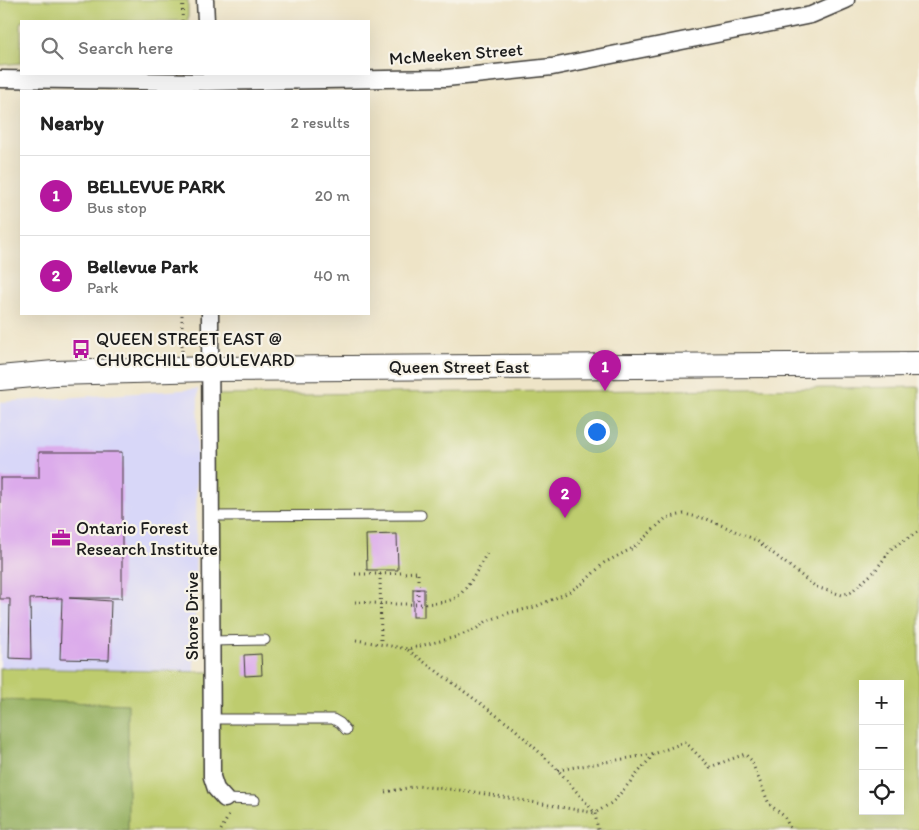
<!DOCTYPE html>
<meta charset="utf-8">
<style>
body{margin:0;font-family:Itim,sans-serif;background:#f6f6f6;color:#222}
.controls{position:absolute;right:15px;bottom:15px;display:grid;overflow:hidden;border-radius:0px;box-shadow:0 5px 20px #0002}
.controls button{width:45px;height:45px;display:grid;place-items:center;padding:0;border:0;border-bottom:1px solid #e0e0e0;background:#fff;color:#222;font:25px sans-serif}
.you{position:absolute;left:596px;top:431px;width:18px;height:18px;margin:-12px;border:4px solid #fff;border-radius:50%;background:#1a73e8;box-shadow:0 0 0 8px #1a73e833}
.badge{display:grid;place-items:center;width:32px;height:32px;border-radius:50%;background:#b5179e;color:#fff;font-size:16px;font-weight:700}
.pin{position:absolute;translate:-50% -41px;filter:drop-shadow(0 1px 2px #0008)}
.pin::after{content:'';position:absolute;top:26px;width:18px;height:15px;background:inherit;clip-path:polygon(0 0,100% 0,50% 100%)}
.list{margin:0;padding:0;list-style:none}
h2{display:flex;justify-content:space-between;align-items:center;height:65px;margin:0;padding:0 20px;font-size:21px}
h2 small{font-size:16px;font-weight:400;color:#767676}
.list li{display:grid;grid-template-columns:32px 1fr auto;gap:15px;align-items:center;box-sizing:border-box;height:80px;padding:0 20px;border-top:1px solid #e0e0e0}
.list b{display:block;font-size:19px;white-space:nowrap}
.list p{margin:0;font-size:16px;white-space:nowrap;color:#767676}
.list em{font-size:16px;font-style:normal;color:#767676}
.icon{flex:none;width:28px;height:28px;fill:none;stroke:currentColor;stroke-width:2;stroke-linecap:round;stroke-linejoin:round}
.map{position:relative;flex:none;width:919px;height:830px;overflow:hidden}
.search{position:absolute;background:#fff;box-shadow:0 5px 20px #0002;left:20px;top:20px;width:350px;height:55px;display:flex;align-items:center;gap:12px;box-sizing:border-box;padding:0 18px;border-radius:0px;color:#767676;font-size:19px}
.panel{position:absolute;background:#fff;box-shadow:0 5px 20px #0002;left:20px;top:90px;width:350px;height:225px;border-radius:0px}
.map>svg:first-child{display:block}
.built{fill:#d8d7f8}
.green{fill:#becc6e;stroke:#6d7445;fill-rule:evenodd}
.forest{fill:#96b061;stroke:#59663e}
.building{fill:#dcabeb}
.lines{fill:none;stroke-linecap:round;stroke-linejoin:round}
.service-casing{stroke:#3c3a36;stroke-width:11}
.minor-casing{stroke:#3c3a36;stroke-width:19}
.secondary-casing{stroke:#3c3a36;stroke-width:26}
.path{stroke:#3c3a36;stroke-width:3;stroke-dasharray:1 4;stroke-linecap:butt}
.service{stroke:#fff;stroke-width:9}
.minor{stroke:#fff;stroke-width:16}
.secondary{stroke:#fff;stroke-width:24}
.labels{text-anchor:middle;stroke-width:4.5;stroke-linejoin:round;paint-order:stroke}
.street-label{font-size:18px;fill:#1c1c1c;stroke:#f7f3e8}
.poi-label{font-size:18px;fill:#1c1c1c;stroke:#f7f3e8;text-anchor:start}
</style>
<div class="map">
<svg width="919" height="830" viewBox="0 0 919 830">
<rect width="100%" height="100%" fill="#f7f3e8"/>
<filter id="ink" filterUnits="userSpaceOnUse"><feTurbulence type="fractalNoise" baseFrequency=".02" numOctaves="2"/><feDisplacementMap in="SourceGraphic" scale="10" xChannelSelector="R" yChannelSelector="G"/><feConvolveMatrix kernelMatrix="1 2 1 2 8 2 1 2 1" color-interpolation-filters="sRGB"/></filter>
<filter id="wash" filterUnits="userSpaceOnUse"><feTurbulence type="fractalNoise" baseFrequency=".0096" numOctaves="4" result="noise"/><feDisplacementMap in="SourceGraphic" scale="20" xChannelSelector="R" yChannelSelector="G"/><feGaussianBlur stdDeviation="1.12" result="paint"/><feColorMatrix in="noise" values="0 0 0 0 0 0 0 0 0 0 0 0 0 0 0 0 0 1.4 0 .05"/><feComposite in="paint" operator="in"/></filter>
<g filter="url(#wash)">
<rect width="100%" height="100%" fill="#eee4c7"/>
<!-- built -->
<path class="built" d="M198,389L194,672L0,668V402Z"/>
<!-- green -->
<g class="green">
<path d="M0,0H188V21H21V63L0,65Z"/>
<path d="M919,387V830H0V668L212,672L211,395ZM863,684H900V811H863Z"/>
</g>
<!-- forest -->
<path class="forest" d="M0,700L128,704V830H0Z"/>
<g id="blocks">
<!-- building -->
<g class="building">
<path d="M39,452H122V598H69L111,601L109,660L60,659L62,598L30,599L31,659L9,658L10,599H0V478H39Z"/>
<path d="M397,534L398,570H367L366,535Z"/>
<rect x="413" y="589" width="11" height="28"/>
<path d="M261,654L262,675L245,676L244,655Z"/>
</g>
</g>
</g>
<g filter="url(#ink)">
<use href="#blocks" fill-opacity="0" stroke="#3c3a36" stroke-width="1"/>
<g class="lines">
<!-- service casing -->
<g class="service-casing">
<g id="service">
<path d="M212,516L421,515"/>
<path d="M212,641L265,640"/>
<path d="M212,719H333L340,723L346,730"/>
<path d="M225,799L255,800"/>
</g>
</g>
<!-- minor casing -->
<g class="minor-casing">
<g id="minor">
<path d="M205,0L206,21"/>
<path d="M0,79L207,82L446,78L552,67L811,15L846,0"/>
<path d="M210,314L212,777L216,789L225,799"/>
</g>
</g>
<!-- secondary casing -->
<g class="secondary-casing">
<path id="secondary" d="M0,378L54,373L211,369L919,364"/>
</g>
<!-- path -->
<g class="path">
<path d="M182,21L183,0"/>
<path d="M182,351V314"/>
<path d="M355,574H380L381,644"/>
<path d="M380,574L418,572V603"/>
<path d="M355,602C376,603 438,608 455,598C468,591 481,563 488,551"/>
<path d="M356,640L408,649L456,637L476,629L487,621L509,613L535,607L567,593L583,583L604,563L633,548L666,518L684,514L707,519L756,540L816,587L842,595L851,592L875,571L892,548L919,531"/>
<path d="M408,650L515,729L558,770L595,813L598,830"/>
<path d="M558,770L653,754"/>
<path d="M385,792L418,786L468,791L595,813L613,802L654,754L685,742L710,767L745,754L751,760L769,804L784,816L791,830"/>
<path d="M221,830L229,815"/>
</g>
<!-- service -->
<use href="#service" class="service"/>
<!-- minor -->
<use href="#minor" class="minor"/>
<!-- secondary -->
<use href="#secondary" class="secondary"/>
</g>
</g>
<!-- icons -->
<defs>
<g id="bus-bare" transform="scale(1.5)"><path d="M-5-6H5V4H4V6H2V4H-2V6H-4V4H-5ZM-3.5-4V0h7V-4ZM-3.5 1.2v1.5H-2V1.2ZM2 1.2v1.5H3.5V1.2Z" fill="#b5179e" stroke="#f7f3e8" stroke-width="2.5" paint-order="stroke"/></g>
<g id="office-bare" transform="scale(1.5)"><path d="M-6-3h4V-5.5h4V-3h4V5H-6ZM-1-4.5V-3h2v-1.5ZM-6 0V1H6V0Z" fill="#b5179e" stroke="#f7f3e8" stroke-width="2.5" paint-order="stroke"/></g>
</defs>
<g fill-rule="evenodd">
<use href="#bus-bare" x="81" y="349"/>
<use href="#office-bare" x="61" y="538"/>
</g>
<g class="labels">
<!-- street labels -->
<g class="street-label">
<text transform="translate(456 54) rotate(-4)" y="6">McMeeken Street</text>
<text x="459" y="373">Queen Street East</text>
<text transform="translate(192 616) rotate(-90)" y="6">Shore Drive</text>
</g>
<!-- poi labels -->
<g class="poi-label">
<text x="96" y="345">QUEEN STREET EAST @<tspan x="96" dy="21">CHURCHILL BOULEVARD</tspan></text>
<text x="76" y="534">Ontario Forest<tspan x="76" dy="21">Research Institute</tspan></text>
</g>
</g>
</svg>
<div class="controls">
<button>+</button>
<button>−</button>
<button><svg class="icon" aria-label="locate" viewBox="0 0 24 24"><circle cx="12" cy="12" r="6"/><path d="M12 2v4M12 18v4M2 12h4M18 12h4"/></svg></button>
</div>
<div class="you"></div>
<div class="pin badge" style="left:605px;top:391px">1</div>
<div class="pin badge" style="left:565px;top:518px">2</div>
<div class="search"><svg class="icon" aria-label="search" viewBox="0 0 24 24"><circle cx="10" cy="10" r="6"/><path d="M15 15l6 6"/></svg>Search here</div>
<section class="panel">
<h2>Nearby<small>2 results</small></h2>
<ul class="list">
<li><span class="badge">1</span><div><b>BELLEVUE PARK</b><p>Bus stop</p></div><em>20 m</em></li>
<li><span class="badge">2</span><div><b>Bellevue Park</b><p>Park</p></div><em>40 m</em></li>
</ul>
</section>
</div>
